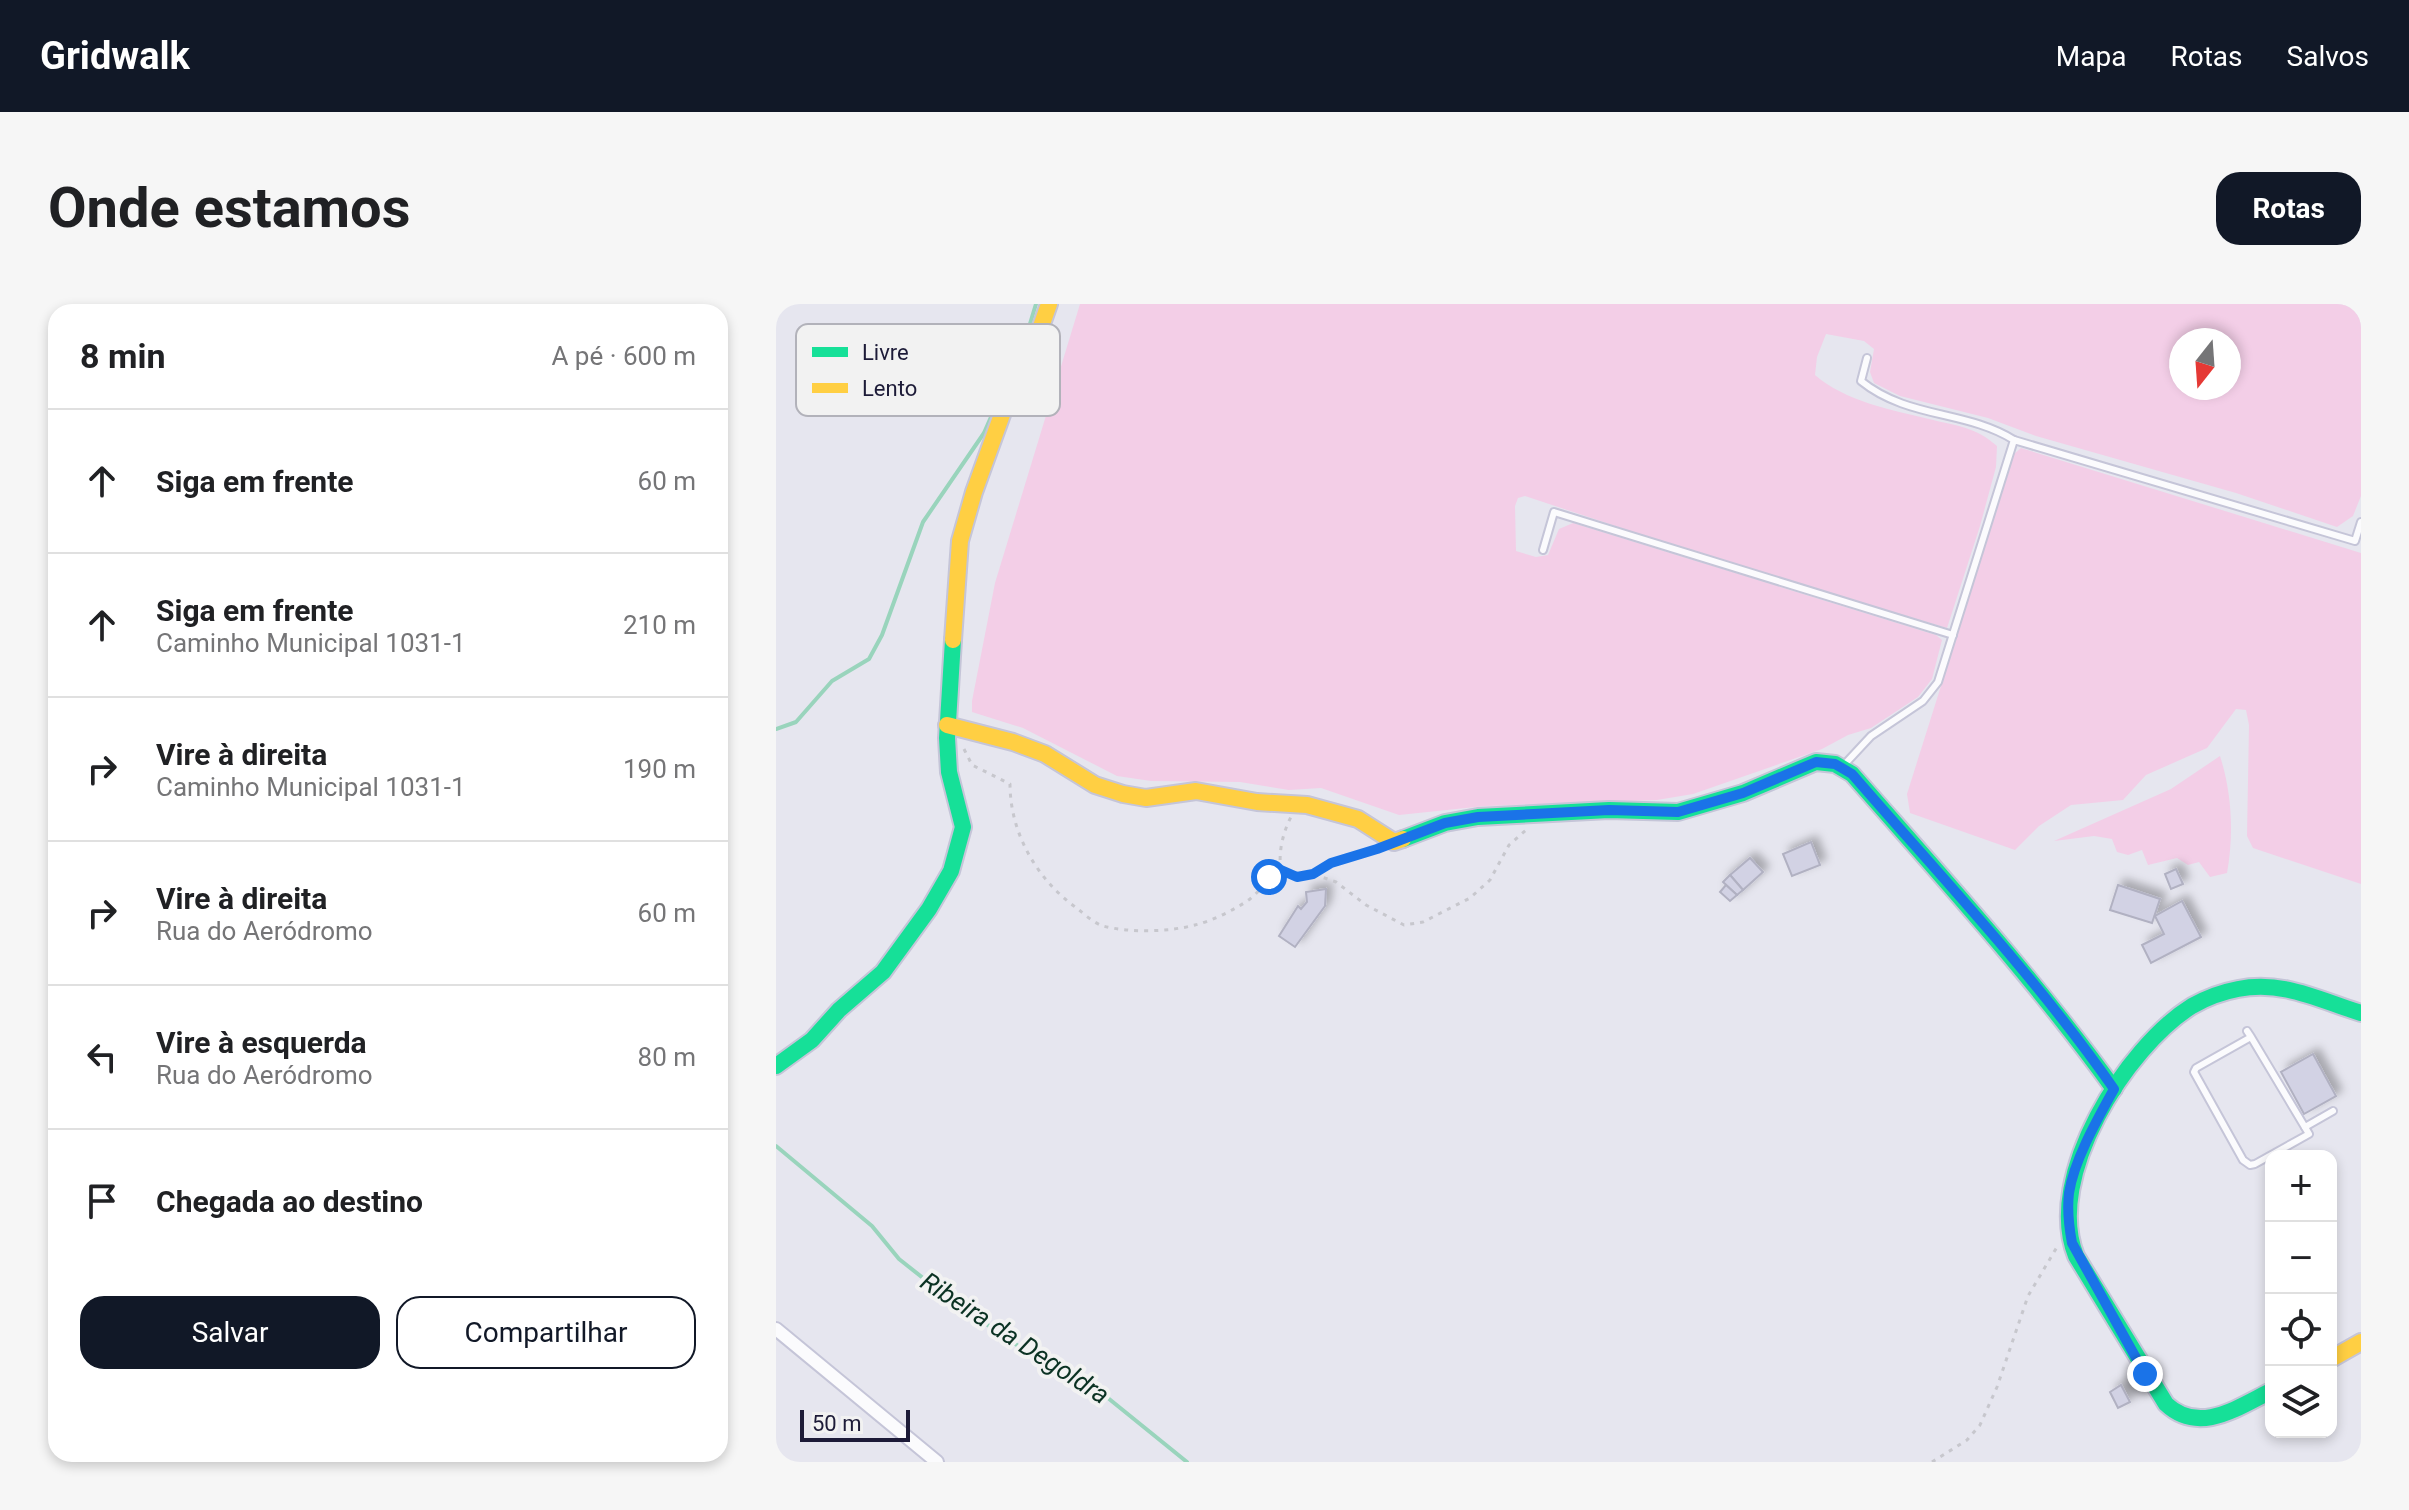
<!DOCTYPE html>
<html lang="pt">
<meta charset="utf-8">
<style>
body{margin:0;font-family:Roboto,sans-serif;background:#f6f6f6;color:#202124}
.controls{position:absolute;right:24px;bottom:24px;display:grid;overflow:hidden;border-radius:16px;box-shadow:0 4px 12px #0003}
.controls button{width:72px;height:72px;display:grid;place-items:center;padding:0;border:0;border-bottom:2px solid #e0e0e0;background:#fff;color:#202124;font:40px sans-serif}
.compass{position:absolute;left:1393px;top:24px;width:72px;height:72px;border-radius:50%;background:#fff;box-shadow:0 4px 12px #0003;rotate:197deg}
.scale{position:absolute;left:24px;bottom:20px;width:110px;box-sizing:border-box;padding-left:8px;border:4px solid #1d1b38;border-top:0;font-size:22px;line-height:28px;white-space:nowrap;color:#1d1b38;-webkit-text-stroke:6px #f2f2f2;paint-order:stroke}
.stop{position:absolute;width:24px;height:24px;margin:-18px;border:6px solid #1a73e8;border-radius:50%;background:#fff}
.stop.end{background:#1a73e8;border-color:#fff;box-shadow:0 2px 8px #0008}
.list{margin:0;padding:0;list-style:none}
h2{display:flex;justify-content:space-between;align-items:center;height:104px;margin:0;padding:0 32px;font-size:34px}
h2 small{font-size:26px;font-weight:400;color:#757577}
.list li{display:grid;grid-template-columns:52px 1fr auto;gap:24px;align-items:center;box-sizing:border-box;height:144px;padding:0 32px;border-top:2px solid #e0e0e0}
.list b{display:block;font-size:30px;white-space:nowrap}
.list p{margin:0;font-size:26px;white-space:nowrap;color:#757577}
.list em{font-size:26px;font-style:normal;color:#757577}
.actions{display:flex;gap:16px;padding:24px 32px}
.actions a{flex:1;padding:18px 0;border:2px solid #111827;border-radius:24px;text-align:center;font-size:28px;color:#111827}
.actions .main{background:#111827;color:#fff}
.icon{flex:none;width:44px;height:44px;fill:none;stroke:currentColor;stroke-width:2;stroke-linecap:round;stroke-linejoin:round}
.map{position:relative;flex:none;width:1585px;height:1158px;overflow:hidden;border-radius:24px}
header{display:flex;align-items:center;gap:48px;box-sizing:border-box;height:112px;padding:0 40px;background:#111827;color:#fff}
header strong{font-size:38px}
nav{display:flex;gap:44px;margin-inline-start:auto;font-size:28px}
.intro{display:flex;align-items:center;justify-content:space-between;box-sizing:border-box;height:192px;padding:0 48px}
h1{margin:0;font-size:56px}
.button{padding:20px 36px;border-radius:24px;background:#111827;color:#fff;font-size:28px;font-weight:700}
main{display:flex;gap:48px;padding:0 48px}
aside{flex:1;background:#fff;border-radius:24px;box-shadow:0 4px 12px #0003}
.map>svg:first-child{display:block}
.green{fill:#f3cee7;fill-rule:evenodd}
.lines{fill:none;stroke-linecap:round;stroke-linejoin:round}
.stream{stroke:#99d4bc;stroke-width:4}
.building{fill:#d2d2e4;stroke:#b1b1c2;stroke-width:2;filter:url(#shadow)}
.lane-casing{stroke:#c5c5d8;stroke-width:10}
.street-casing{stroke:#c5c5d8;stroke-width:16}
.fast-casing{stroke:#c5c5d8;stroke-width:20}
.slow-casing{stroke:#c5c5d8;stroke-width:20}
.path{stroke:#c7c7cd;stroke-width:3;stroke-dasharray:4 6;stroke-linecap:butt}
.lane{stroke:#fbfbfd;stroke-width:6}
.street{stroke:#fbfbfd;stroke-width:12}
.fast{stroke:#16e098;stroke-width:16}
.slow{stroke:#ffcf43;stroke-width:16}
.route{stroke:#1a73e8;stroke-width:10}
.labels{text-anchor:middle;stroke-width:8;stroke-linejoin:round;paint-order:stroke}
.water-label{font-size:26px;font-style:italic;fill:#0b3223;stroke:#f2f2f2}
.key{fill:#f2f2f2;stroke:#b2b2ba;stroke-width:2}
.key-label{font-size:22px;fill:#1d1b38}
</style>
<header>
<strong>Gridwalk</strong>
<nav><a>Mapa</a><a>Rotas</a><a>Salvos</a></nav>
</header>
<div class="intro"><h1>Onde estamos</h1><a class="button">Rotas</a></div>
<main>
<aside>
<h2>8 min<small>A pé · 600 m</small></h2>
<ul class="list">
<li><svg class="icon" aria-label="ahead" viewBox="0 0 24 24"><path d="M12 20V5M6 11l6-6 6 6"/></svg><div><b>Siga em frente</b></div><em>60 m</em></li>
<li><svg class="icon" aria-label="ahead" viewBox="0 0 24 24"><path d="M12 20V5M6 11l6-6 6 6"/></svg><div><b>Siga em frente</b><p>Caminho Municipal 1031-1</p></div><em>210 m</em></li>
<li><svg class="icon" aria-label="right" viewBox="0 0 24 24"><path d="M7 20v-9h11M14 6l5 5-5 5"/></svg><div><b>Vire à direita</b><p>Caminho Municipal 1031-1</p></div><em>190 m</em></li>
<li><svg class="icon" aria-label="right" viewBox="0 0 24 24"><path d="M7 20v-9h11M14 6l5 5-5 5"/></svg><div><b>Vire à direita</b><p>Rua do Aeródromo</p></div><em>60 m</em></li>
<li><svg class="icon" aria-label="left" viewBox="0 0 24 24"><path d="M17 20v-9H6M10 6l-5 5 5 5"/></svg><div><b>Vire à esquerda</b><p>Rua do Aeródromo</p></div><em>80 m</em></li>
<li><svg class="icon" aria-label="arrive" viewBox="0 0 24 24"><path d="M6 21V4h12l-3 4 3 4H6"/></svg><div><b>Chegada ao destino</b></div></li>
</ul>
<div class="actions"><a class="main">Salvar</a><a>Compartilhar</a></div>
</aside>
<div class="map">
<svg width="1585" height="1158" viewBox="0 0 1585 1158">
<defs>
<filter id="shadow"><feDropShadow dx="6" dy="-6" stdDeviation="4" flood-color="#0004"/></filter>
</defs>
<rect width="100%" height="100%" fill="#e6e6ef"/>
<!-- green -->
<g class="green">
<path d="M304,0H1585V192L1577,212L1561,223L1460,189L1260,132L1212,114L1124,92L1098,79L1094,68L1098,45L1088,37L1050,30L1041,53L1039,71C1069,97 1115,106 1153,115C1181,122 1200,123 1221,142L1220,163L1204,222L1171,324L942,256L749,192L742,194L739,202L740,247L760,253L772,251L783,225L797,219L1160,331L1166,336L1156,375L1142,393L1095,424L1072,431L1046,445L917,490L881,496L709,502L623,511L545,484L513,486L464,478L375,477L341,472L247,424L196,408V397L219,279ZM1405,36H1453V84H1405Z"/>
<path d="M1245,144L1585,249V580L1477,544L1471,532L1473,421L1470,406L1460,405L1431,444L1370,471L1347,496L1295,501L1263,522L1239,546L1134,509L1131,490L1238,150Z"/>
<path d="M1444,452C1456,489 1458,531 1451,569L1434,573L1423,558L1412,561L1401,554L1372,561L1366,546L1352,551L1341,548L1336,535L1318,532L1278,537L1395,485Z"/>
</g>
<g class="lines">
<!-- stream -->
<g class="stream">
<path d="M0,425L20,418L56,377L93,355L106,331L147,218L208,129L250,33L260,0"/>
<path d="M0,842L96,922L123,955L171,993L254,1050L327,1090L411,1158"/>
</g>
</g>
<!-- building -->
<g class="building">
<path d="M1035,538L1044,561L1016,572L1007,550Z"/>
<path d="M974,554L987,568L967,586L954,571Z"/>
<path d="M1400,565L1407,580L1395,585L1389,570Z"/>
<path d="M954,571L967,586L961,591L947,578Z"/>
<path d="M950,581L961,591L954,597L944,588Z"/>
<path d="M1342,581L1384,595L1376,619L1334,606Z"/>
<path d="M550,585L549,602L519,643L503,632L522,602L525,605L531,598L530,588Z"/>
<path d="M1406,597L1425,633L1375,659L1366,641L1388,630L1379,612Z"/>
<path d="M1537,750L1560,792L1528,810L1505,768Z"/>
<path d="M1345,1081L1354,1098L1342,1104L1334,1088Z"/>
</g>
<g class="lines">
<!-- lane casing -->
<g class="lane-casing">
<g id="lane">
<path d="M1091,54L1085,77C1132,115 1190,106 1238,136"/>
<path d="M767,246L778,208L1177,331"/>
<path d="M1068,461L1095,432L1147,397L1162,378L1238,136L1579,237L1585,218"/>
<path d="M1471,727L1475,733L1533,830L1479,860L1474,861L1467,856L1418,768L1420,764L1475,733"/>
<path d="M1529,823L1557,807"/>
</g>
</g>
<!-- street casing -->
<g class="street-casing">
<path id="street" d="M0,1025L161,1158"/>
</g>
<!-- fast casing -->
<g class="fast-casing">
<g id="fast">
<path d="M627,535L669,519L702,513L833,506L902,508L967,489L1040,458L1059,460L1076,470C1166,573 1258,674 1338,785"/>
<path d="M0,762L36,736L63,706L107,668L153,605L175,567L187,523L173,468L171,434L177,336"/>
<path d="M1495,1087C1461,1104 1423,1131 1390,1100L1300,952C1268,873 1350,743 1416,702C1430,694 1446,688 1462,685C1507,676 1543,696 1585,709"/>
</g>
</g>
<!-- slow casing -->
<g class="slow-casing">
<g id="slow">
<path d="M177,336L184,237L198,188L228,105L255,51L273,0"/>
<path d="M171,421L237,438L269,450L319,481L347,490L370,494L420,487L481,498L531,501L582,515L618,538L627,535"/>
<path d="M1555,1055L1585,1038"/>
</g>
</g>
<!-- path -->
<g class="path">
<path d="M188,445L196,461L234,480C234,530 262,577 302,605C309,611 318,619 327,622C354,629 392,628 419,621C436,617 460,605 474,595C486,585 492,574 505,566L521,573L537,570L560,578L590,601L628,621L647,618L694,594L714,576L733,541L750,526"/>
<path d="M505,566C502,549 507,528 515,513"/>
<path d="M537,570L555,559L600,545"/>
<path d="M1156,1158L1191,1136L1204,1121L1221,1083L1252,992L1281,943"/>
</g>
<!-- lane -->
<use href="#lane" class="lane"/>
<!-- street -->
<use href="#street" class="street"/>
<!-- fast -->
<use href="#fast" class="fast"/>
<!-- slow -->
<use href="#slow" class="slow"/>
</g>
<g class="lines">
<!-- route -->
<path class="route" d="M493,573L505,566L521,573L537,570L555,559L601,545L669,519L702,513L833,506L902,508L967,489L1040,458L1059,460L1076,470C1166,574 1260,673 1338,785C1322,814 1298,856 1293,889C1291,906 1293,923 1296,939L1369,1070"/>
</g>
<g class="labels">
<!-- water labels -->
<g class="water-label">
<text transform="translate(239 1034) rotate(33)" y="9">Ribeira da Degoldra</text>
</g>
</g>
<!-- legend -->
<rect x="20" y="20" width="264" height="92" rx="12" class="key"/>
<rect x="36" y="43" width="36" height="10" fill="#16e098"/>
<rect x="36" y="79" width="36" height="10" fill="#ffcf43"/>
<g class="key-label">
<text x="86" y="56">Livre</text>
<text x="86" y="92">Lento</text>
</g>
</svg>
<div class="controls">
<button>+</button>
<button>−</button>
<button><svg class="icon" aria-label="locate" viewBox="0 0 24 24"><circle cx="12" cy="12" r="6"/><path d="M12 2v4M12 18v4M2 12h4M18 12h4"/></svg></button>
<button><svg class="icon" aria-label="layers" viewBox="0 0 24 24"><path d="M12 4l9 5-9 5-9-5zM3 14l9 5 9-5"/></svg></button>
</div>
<svg class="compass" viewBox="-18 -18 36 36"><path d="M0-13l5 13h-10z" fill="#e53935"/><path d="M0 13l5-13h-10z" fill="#757577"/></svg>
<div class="scale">50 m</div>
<div class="stop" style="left:493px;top:573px"></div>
<div class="stop end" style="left:1369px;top:1070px"></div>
</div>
</main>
